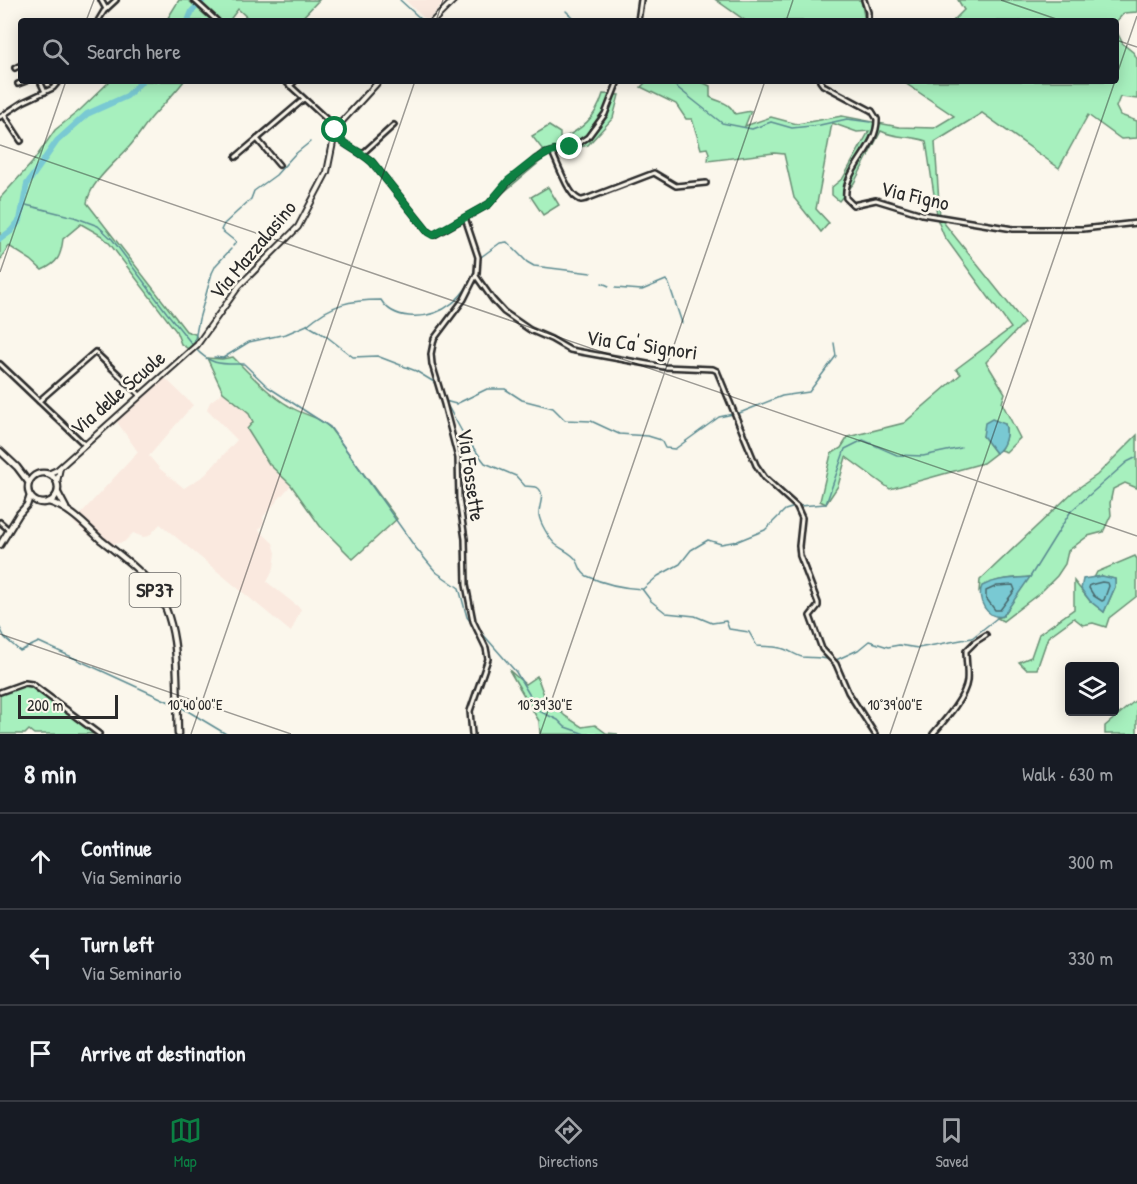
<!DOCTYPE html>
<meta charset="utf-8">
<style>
body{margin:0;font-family:"Patrick Hand",sans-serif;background:#20242c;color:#f1f3f6}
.controls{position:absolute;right:18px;bottom:18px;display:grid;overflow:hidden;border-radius:6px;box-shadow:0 3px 15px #0003}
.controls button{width:54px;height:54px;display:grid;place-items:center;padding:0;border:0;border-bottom:2px solid #363941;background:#171b24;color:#f1f3f6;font:30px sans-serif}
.scale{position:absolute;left:18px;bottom:15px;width:100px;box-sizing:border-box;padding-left:6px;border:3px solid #2b2b2b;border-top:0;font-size:16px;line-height:21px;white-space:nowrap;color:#2b2b2b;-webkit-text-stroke:4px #fbf7ec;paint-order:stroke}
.stop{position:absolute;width:18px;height:18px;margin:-14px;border:4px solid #0b8043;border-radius:50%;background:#fff}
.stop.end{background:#0b8043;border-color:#fff;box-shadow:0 2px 6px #0008}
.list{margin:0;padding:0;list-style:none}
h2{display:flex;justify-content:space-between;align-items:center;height:78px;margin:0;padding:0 24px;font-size:26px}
h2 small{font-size:20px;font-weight:400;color:#9ea1a6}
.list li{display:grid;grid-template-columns:39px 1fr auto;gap:18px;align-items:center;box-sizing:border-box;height:96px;padding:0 24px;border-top:2px solid #363941}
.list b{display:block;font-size:22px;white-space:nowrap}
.list p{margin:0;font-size:20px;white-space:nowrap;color:#9ea1a6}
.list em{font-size:20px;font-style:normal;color:#9ea1a6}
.icon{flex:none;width:33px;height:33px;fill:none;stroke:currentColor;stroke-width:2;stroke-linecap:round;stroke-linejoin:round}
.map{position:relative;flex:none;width:1137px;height:734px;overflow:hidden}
.search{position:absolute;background:#171b24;box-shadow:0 3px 15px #0003;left:18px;right:18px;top:18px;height:66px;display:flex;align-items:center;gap:15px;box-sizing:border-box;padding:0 21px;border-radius:6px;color:#9ea1a6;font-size:22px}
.sheet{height:366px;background:#171b24}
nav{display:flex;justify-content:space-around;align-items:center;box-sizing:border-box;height:84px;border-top:2px solid #363941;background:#171b24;font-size:16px;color:#9ea1a6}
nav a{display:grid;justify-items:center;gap:3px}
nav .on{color:#0b8043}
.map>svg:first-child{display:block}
.built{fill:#fae9df}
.green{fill:#a7f0be;stroke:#698e74;stroke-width:1.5}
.water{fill:#79c9d3;stroke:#5a8a90;stroke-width:1.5}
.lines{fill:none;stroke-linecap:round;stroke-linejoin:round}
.shore{stroke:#4a6a6e;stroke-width:1.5}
.stream{stroke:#5a8a90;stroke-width:1.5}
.river{stroke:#79c9d3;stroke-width:6}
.street-casing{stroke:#2b2b2b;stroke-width:8}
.secondary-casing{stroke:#2b2b2b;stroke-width:8}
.primary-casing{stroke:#2b2b2b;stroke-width:9}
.street{stroke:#fbf7ec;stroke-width:3}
.secondary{stroke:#fbf7ec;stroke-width:4}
.primary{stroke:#fbf7ec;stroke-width:4.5}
.route{stroke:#0b8043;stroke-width:8}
.ticks{fill:none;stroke:#2b2b2b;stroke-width:1.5;stroke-opacity:0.45}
.labels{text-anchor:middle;stroke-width:5;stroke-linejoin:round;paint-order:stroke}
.shield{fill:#fbf7ec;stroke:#696865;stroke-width:1.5}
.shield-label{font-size:20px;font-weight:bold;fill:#2b2b2b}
.street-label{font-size:21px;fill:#2b2b2b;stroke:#fbf7ec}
.ticks-label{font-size:15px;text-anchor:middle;fill:#2b2b2b;stroke:#fbf7ec;stroke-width:5;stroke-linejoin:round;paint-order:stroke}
</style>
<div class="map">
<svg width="1137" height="734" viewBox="0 0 1137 734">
<rect width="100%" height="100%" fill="#fbf7ec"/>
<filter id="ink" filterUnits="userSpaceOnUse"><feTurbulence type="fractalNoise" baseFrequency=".0167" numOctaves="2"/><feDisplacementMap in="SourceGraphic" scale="12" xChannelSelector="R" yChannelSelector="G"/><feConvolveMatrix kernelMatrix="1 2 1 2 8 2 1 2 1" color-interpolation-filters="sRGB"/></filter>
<g filter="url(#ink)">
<!-- built -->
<g class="built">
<path d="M405,0H447L427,21Z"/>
<path d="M163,376L193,405L149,456L160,469L184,488L205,475L237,440L207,409L210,402L223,392L248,412L253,422L247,429L260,453L269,464L291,485L263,517L264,522L259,530L273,543L276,553L274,568L267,582L301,609L291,632L160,524L149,536L143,537L133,533L124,542L102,546L73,522L138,452L115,419Z"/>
</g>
<!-- green -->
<g class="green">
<path d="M179,0H188L212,21H166Z"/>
<path d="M196,0H319L299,21H251L238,9L229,21H219Z"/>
<path d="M716,0H861L865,21H746Z"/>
<path d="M958,0H1137V12L1124,13L1116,22L953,21L964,10Z"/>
<path d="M1116,30L1123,44L1134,53L1137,59V99L1120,97L1116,107L1120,115L1137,121V138L1121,139L1088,115L1059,168L982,113L935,142L940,218L1024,323L986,362L1005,393L1002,403L1020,438L1006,452L1000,450C1005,442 1008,433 1005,424L983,436L996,453L983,463L890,489L846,457L838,486L826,504L820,501L831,454L841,448L848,437L904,423L961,374L956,369L1011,328L944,236L938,221L926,141C911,135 896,139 881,131L854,183L839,201L832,195V187L843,178L869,131L857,132L832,123L816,209L829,223L821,232L794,198L784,154L774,153L708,161L709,153L707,148L701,149L692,119H686L676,104L641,87L647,81C665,81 694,76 710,86V97C720,103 729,101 735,114L751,111L745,126L771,117L797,124L842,116L899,127L934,128L954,116L902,81H1116Z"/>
<path d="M110,81H184C174,94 163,105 152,117C144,126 138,137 129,147C116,162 90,182 87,203L186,331L195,334L198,340L190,350L181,344L176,331L110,244L102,236L81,224L63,239C61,256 58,263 42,270L31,260L9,246L0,261V198L32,163L55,130L80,110Z"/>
<path d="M603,94L619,95L613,118L588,145L548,155L491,203L534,156L543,150L532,136L549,126L560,133V140C582,129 596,118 603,94Z"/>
<path d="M548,187L559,205L543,215L531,197Z"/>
<path d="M233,357C250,374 268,394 289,406C304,416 317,415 330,428L397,519L353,559L320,526L291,485L269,464L247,429L253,422L248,412L223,392L207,358L222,359Z"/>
<path d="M1137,435V488L1125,483L1113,489L1110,503L1111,515L1103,532L1088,536L1068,551L1065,564L1057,576L1041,592L1003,621L997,618L1003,616L1029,577C1010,579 994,577 979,591L980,580L1074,491L1097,475Z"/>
<path d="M1135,556L1137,559V596L1109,618L1106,627L1093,623L1083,625L1074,618L1048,637L1037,669H1026L1019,662L1031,657L1039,634L1074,609V581L1090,601L1104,612L1115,587V579L1102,576L1094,578L1097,572Z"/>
<path d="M509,670L525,684L537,676L544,695L565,716L582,727L595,725L606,733L618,734H540L539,721Z"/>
<path d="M25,684L36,686L97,734H34L29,730L25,734H0V690Z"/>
<path d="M1137,699V734H1105V726Z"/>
</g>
<!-- water -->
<g class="water">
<path d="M992,419L1005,424C1008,434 1005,447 996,453L983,436L985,423Z"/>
<path d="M1102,576L1115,579V587L1104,612L1090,601L1081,589L1083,579Z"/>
<path d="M1030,577L1003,616C987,620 976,599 982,586C997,578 1013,579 1030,577Z"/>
</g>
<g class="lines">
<!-- shore -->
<g class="shore">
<path d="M1102,582L1108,583L1109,586L1104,600L1102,601L1094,596L1089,588L1090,585Z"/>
<path d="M1013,585L1015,590L1000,610H995L986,598V591L997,586Z"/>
</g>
<!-- stream -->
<g class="stream">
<path d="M400,0L423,21"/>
<path d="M566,11L576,21"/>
<path d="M669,81L722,123L752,129L771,122L792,128L820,125L847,119L870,122"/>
<path d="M22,204L74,217L98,226L112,239L167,313L192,344"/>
<path d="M233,246L236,242L221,230L224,224L251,199L254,191L276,175L294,155L310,142"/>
<path d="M481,257L500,243L507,242L527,262L534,266L591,273"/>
<path d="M602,283L609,286"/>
<path d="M615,288L642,290L666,280L669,284L682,323"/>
<path d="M307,325C332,304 349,300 381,300C387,310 398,315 409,316C442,319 469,296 476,264"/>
<path d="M195,348C211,366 222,364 244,364L268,387L330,427L415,547L436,572L459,588L467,617L473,625"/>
<path d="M214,357L223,358L249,342L286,334L307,325L326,336L353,357L377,356L416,371L434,382L439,393"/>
<path d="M157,377L194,344L199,319L212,273L216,265L231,249"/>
<path d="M445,401L465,437L485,463L516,476L525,486C529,487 536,486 538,488C546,494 538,507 539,515C540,523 549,538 555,544C562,550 573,553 577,561C581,568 580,572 587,576C604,584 624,588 642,589L651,601L666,613L695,616L712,623L726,621L729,629L749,632L757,646C765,647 772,646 780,648C788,649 794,655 802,657C811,658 822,657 830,660"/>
<path d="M445,401L456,404L487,389H505L522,400L553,408L565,420L591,421L619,434L648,436L661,440L665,448L675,449L719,417L733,414"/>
<path d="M737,414L782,396L809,392L836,356L834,343"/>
<path d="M799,506L826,504L845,449L863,440L897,455L923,456L961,448"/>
<path d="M1030,577L1071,511L1127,462L1137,457"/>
<path d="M643,589L658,576L680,564L691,550L708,540L721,544L738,541L765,530L785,510L795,507"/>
<path d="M0,628L5,638L20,651L39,642L176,705"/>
<path d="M481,632L516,672L539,711L558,720L565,727L585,734"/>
<path d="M836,660L858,650L869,641L888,647L899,645L918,648L972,638L997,618"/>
<path d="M181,707L226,734"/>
</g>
<!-- river -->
<g class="river">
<path d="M188,21L192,11L203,0"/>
<path d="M0,239L11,231L20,220L27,184L57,141L87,114L127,96L142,81"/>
</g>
<!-- street casing -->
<g class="street-casing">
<g id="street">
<path d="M101,0L106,9"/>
<path d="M194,0L217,21"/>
<path d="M864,0L868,12V21"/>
<path d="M98,21L104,11L116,0"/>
<path d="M638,21L641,0"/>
<path d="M15,68L21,65"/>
<path d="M40,81L45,92"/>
<path d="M285,81L336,128"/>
<path d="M820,81L823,85L872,111L877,119C878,148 843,169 846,198L853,205L876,200L922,214L1013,229H1083L1137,223"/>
<path d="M18,84L26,81"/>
<path d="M290,86L295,81"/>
<path d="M4,115L21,141"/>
<path d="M0,117L23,102L53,88L59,81"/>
<path d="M334,135C346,147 360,151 372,162L428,232L434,235L489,204L509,181L535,160L547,153L576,145L588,137L605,114L618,81"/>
<path d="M257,139L279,165"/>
<path d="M552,152C557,162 568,193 577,198C581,201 582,200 586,199L654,173L676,186L706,183"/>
<path d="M362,154L394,125"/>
<path d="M236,157L304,99"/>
<path d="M465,218L478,257L477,273L464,299L434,339L431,354L432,364L444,404L458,458L459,499L465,539L466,585L473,621L486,648L488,659L470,711L472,734"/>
<path d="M476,276L493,300L504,312L530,330L551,339L570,350L664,367L713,369L717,371L756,465L765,478L797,507L802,518L799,546L800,556L818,603V606L810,616L822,649L836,664L848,692L875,734"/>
<path d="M0,364L84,444"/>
<path d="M39,401L95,352L140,395"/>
<path d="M0,522L9,530"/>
<path d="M0,692L25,683L32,684L99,734"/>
<path d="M933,734C944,721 965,698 967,681C968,671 966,661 966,651L975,642L986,635"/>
</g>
</g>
<!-- secondary casing -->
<g class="secondary-casing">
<g id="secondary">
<path d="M433,21L454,0"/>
<path d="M48,474L57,470L197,345L239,286L298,227L327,172L336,128L379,81"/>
<path d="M57,482L60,468"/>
</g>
</g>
<!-- primary casing -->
<g class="primary-casing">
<g id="primary">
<path d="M0,451L17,467L29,483"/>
<circle cx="43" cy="488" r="15"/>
<path d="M58,493L66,508"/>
<path d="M49,502C70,508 86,526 101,540C119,554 139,569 153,586C183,624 176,687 178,734"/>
<path d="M0,545L19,514L27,505L30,496"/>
</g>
</g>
<!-- street -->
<use href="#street" class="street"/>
<!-- secondary -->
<use href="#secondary" class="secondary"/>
<!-- primary -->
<use href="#primary" class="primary"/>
</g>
</g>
<g class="lines" filter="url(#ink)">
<!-- route -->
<path class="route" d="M335,130L333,134C345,146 360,151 372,162L428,232L433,235L489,204L508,181L535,160L548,153L570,147"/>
</g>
<!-- ticks -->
<path class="ticks" d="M1001,0L1062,21M86,21L94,0M436,21L443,0M786,21L793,0M1116,40L1137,47M1116,77L1137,16M0,145L1137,536M0,272L66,81M0,634L291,734M191,734L415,81M540,734L765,81M890,734L1115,81"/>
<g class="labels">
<!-- shield labels -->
<rect class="shield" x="129.5" y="573" width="51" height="34" rx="4.5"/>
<g class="shield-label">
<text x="155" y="597">SP37</text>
</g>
<!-- street labels -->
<g class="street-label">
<text transform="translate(915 196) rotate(13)" y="7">Via Figno</text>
<text transform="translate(253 250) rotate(-50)" y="7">Via Mazzalasino</text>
<text transform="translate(642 345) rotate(8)" y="7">Via Ca' Signori</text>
<text transform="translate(118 393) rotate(-41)" y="7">Via delle Scuole</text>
<text transform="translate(471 475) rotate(82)" y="7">Via Fossette</text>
</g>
</g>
<g class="ticks-label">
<text x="195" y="710">10°40'00"E</text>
<text x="545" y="710">10°39'30"E</text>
<text x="895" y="710">10°39'00"E</text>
</g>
</svg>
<div class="controls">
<button><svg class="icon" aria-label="layers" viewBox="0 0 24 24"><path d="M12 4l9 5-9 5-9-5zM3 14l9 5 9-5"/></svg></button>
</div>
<div class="scale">200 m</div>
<div class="stop" style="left:335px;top:130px"></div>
<div class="stop end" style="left:570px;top:147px"></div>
<div class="search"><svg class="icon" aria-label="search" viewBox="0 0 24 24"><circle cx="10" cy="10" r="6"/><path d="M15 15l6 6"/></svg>Search here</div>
</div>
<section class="sheet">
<h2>8 min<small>Walk · 630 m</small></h2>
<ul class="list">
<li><svg class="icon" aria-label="ahead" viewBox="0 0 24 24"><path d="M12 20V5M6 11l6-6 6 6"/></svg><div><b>Continue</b><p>Via Seminario</p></div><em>300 m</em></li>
<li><svg class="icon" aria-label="left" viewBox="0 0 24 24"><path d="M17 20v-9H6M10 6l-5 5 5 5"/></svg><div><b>Turn left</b><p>Via Seminario</p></div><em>330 m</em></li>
<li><svg class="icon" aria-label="arrive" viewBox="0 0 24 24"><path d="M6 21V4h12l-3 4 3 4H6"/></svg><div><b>Arrive at destination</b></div></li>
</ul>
</section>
<nav>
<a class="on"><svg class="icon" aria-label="map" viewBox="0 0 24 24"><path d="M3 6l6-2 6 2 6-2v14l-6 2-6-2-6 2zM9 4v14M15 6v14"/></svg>Map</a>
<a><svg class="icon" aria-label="directions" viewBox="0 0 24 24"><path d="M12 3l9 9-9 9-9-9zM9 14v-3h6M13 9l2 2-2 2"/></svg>Directions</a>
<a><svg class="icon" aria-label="saved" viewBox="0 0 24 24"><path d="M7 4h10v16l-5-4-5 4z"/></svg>Saved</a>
</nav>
